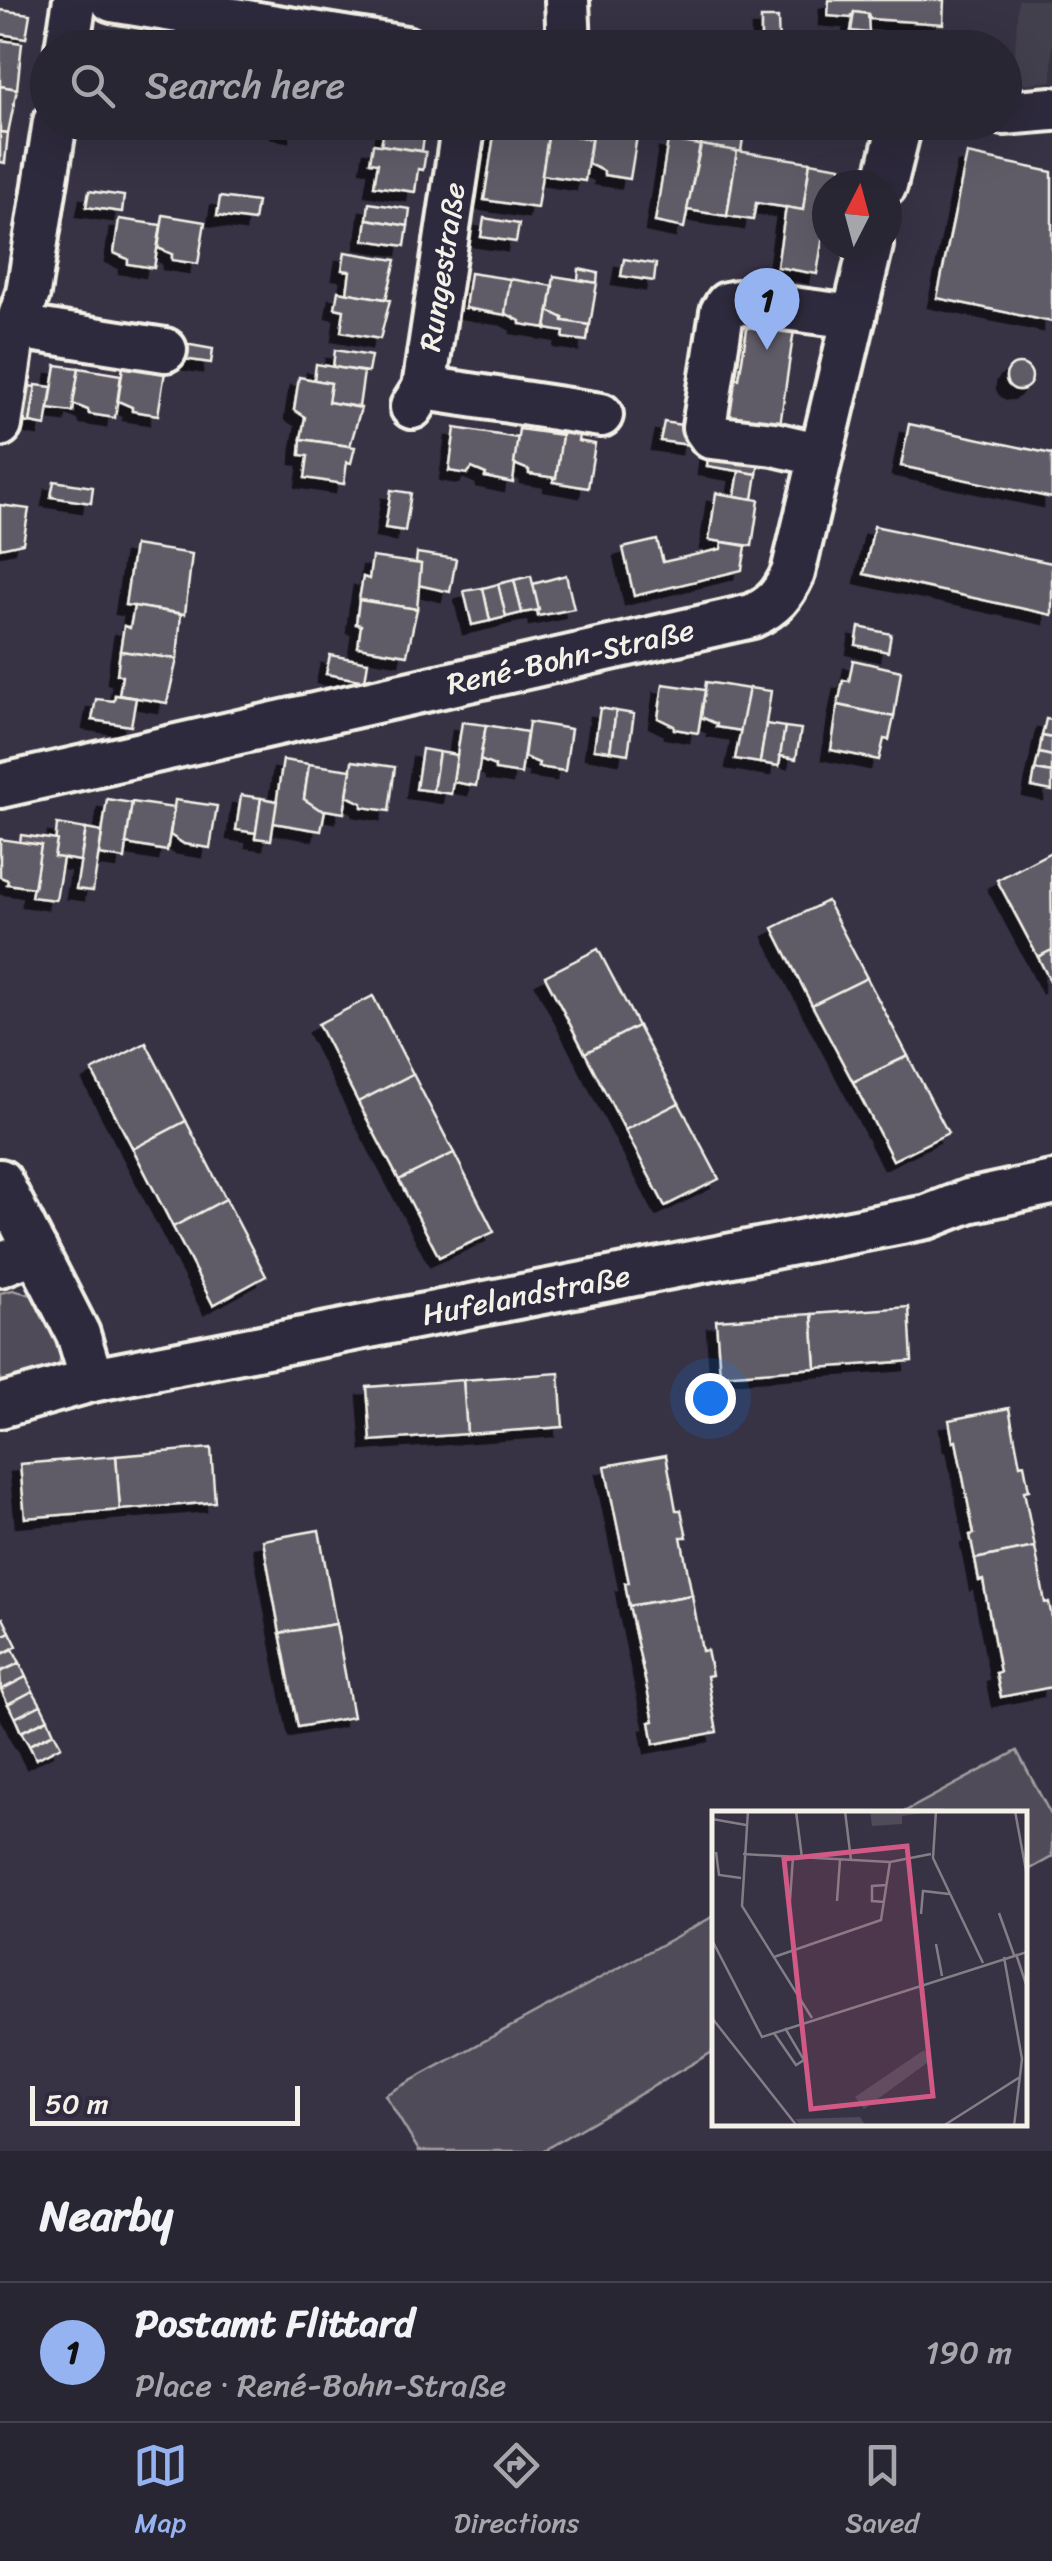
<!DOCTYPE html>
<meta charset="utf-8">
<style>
body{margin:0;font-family:Sriracha,sans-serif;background:#35323f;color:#f1f3f6}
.compass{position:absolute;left:812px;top:170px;width:90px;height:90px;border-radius:50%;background:#292633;box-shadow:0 10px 40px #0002;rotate:6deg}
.scale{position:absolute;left:30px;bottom:25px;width:270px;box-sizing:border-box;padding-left:10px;border:5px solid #f4f1e8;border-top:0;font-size:28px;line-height:35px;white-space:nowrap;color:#f4f1e8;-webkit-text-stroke:8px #2f2a3d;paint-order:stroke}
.you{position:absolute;left:710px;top:1398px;width:35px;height:35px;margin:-25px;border:8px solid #fff;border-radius:50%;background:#1a73e8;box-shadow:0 0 0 15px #1a73e833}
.badge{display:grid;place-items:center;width:65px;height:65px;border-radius:50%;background:#95b2f1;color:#111;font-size:32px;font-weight:700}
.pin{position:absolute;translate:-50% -82px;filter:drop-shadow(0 2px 5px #0008)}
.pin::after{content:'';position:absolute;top:52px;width:35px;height:30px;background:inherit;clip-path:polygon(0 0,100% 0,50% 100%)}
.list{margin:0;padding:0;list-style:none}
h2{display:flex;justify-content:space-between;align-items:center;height:130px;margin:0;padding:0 40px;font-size:42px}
h2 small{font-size:32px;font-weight:400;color:#a5a5ac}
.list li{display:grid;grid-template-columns:65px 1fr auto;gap:30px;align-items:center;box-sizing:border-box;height:140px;padding:0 40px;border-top:2px solid #45434e}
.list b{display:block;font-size:38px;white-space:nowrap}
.list p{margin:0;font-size:32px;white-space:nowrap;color:#a5a5ac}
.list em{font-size:32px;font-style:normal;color:#a5a5ac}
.icon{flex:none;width:55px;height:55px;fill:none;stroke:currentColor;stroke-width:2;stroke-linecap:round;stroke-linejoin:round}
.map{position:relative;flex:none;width:1052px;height:2151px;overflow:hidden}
.search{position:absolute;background:#292633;box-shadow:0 10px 40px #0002;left:30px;right:30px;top:30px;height:110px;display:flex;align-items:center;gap:25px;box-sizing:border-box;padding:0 35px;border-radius:55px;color:#a5a5ac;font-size:38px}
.sheet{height:270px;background:#292633}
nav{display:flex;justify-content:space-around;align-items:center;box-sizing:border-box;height:140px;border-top:2px solid #45434e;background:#292633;font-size:28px;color:#a5a5ac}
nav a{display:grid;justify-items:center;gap:5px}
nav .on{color:#95b2f1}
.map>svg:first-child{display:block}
.built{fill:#433f4e}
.green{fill:#504b59;stroke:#a29ea0;stroke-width:2.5}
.building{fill:#5f5c67;stroke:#f4f1e8;stroke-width:2.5;filter:url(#shadow)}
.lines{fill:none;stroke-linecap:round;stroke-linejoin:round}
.minor-casing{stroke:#f4f1e8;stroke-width:50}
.minor{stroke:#2f2a3d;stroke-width:42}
.labels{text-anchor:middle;stroke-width:9;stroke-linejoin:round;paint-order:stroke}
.street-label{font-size:30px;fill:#f4f1e8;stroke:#2f2a3d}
.inset-road{fill:none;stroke:#837e86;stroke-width:2.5}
.view{fill:#d15985;fill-opacity:0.15;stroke:#d15985;stroke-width:5}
.inset-edge{fill:none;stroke:#f4f1e8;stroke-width:5}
</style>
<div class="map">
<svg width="1052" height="2151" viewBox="0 0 1052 2151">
<defs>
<filter id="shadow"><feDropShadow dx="-9" dy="9" stdDeviation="0" flood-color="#0009"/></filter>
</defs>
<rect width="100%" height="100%" fill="#373244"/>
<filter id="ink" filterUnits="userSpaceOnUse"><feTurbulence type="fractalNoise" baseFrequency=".01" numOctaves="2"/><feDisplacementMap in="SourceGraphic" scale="20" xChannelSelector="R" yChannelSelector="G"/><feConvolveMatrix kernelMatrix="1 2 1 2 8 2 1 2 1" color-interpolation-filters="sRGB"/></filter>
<g filter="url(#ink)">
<!-- built -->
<path class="built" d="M1018,0H1052V81L1013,85Z"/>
<!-- green -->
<g class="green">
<path d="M13,1290L36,1296C51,1321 72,1341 56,1370L0,1391V1293Z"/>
<path d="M1017,1751L1052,1817V1857L1025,1872L1024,1814L902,1813Z"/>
<path d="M714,1916V2051L542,2151H419L385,2095Z"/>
</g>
<!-- building -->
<g class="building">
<path d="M829,0H944L943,24L870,19L868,14L854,12L851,18L828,16Z"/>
<path d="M0,10L30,14L26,38L0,34Z"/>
<path d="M854,12L868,14L869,33L851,31Z"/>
<path d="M761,18H778L779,48H761Z"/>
<path d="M0,40L22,43L17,89L0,86Z"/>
<path d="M0,86L17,89L8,133L0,132Z"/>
<path d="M280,122H298L297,132L279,129Z"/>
<path d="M430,122L429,132L425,131L422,151L381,145L385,125L376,123Z"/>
<path d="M496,122L550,123L537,208L484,200Z"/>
<path d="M593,129L637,136L630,179L604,175V171L588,164Z"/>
<path d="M0,132L8,133L5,163L0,162Z"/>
<path d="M549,132L591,139L585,181L542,175Z"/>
<path d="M703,132L743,138L741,152L701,145Z"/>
<path d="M668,140L700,145L684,228L655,222Z"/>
<path d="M373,144L426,152L423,170L418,169L415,192L374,186L378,163L370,162Z"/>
<path d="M701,145L737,151L727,216L687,210Z"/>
<path d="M737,151L810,162L803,210L756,203L753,220L727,216Z"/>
<path d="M967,154L1052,172V322L937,298Z"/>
<path d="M810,162L841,167L838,185H827V210L817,274L777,267L786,207L803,210Z"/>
<path d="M89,191L124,196L122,212L86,207Z"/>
<path d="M220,197L257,202L254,221L217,216Z"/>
<path d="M369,203L410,209L408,226L367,219Z"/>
<path d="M163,215L205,222L198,264L172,260V254L158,248Z"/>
<path d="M484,218L519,224L516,242L481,237Z"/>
<path d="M119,219L161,225L154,268L128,264V259L114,253Z"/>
<path d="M367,219L408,226L405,246L364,240Z"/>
<path d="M345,252L396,260L386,299L347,293L350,271L342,270Z"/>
<path d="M624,259L656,264L654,281L621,276Z"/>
<path d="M579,269L598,273L597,283L578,280Z"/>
<path d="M470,273L510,279L506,315L465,308Z"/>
<path d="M554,276L597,283L590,325L563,321V318L549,311Z"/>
<path d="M510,279L553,286L546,328L520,324V321L505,313Z"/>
<path d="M338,291L390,300L380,339L341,332L344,310L335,308Z"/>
<path d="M549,311L563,318V321L589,325L587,341L563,338L564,332L546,329Z"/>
<path d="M749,316L795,323L779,432L725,424L732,377L739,379Z"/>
<path d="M185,344L213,349L211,363L183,359Z"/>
<path d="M335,350L371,356L368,372L333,367Z"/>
<circle cx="1019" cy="377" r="13"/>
<path d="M316,364L364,372L359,407L328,402L331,383L314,380Z"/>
<path d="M56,365L79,368L73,412L49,409Z"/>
<path d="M123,366L165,372L158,415L132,411V407L118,401Z"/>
<path d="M79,368L121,375L115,418L89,414L88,410L73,404Z"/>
<path d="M299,377L331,383L328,402L361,408L350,446L301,439L305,417L294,410Z"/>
<path d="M20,385L36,387L30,423L14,421Z"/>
<path d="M36,385L52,387L46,426L30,423Z"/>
<path d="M664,422L693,427L690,445L660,441Z"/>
<path d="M545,424L580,429L578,441L595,444L588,488L553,482L562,435L544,433Z"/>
<path d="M909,424L1052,454V498L901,466Z"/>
<path d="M455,428L518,438L513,483L485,477L486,474L472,468L467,474L449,471Z"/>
<path d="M519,429L562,435L556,478L529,474V470L514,464Z"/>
<path d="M301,439L355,447L351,463L347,462L344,484L305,478L308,456L300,455Z"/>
<path d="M709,448L760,456L757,474L707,466Z"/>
<path d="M739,471L757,474L753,499L735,496Z"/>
<path d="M54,481L93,487L91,503L51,497Z"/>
<path d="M391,490L411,493L405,531L385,528Z"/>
<path d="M716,493L759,500L752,546L709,540Z"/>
<path d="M0,505L29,509L23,543L0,548Z"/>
<path d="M874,526L1052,563V615L864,574Z"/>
<path d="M657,540L663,562L721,549L722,542L746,546L742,570L634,596L623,548Z"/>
<path d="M134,545L192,554L185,614L125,605Z"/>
<path d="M417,553L456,559L450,592L418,585L421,564L416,563Z"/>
<path d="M372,557L421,564L417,609L359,600L363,577L369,579Z"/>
<path d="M566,575L574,609L538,616L533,584Z"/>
<path d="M531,576L539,610L522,613L514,580Z"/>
<path d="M514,580L522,613L506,617L498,584Z"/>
<path d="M498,584L506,617L490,621L483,588Z"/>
<path d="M483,588L490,621L472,625L464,591Z"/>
<path d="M359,600L417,609L407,655L358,647L361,625L356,624Z"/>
<path d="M134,606L181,614L177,659L120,651L124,626L130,628Z"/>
<path d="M859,627L891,634L888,652L856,645Z"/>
<path d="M120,651L177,659L167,703L119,695L122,676L117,674Z"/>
<path d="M330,655L368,662L365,681L326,674Z"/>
<path d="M853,660L901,671L894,717L838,705L843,680L849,681Z"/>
<path d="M706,682L749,689L742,731L716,727L717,724L701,717Z"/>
<path d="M663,684L705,690L698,733L674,729V726L658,718Z"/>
<path d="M749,688L771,691L760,763L735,759Z"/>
<path d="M115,695L136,698L131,726L92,720L96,699L114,701Z"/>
<path d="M838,705L894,717L889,740L884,739L879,760L831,750Z"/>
<path d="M600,708L616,711L610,751L594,749Z"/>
<path d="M616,711L634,714L628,754L610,751Z"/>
<path d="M1046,719L1052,720V738L1042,736Z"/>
<path d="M462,722L486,725L476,786L453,782Z"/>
<path d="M529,722L571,729L565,771L538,767L539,763L524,757Z"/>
<path d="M766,724L785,727L779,766L760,763Z"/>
<path d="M486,725L527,732L521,774L495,770V766L480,760Z"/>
<path d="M785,727L801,729L796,759L780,756Z"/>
<path d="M1042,736L1052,738V756L1039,753Z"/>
<path d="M422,749L439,752L433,791L416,789Z"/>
<path d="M439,752L457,755L451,794L433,791Z"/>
<path d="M1039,753L1052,756V773L1035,770Z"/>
<path d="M283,760L309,764L304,799L325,810L321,831L273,823Z"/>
<path d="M352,761L395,767L389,811L362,807V803L347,796Z"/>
<path d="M309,764L351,770L344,813L319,809L304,799Z"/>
<path d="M1035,770L1052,773V791L1032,787Z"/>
<path d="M241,795L261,798L256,833L236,830Z"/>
<path d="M261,798L277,801L271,840L255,838Z"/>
<path d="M107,799L132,803L125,859L99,855Z"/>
<path d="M175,800L217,806L210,848L184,844L170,835Z"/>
<path d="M132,802L174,808L167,851L126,844Z"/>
<path d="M57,824L86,829L80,861L54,857Z"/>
<path d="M86,829L102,832L93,891L76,889Z"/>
<path d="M21,835L57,840L54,857L63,858L56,900L31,897L41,845L20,842Z"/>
<path d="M0,839L41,845L34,888L7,884L8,880L0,877Z"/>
<path d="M1051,852L1052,950L1038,957L997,880Z"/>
<path d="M827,901L867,978L812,1005L773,928Z"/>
<path d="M598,949L638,1026L585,1053L545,976Z"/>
<path d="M1052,950V985L1038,957Z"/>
<path d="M867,978L908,1056L853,1082L812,1005Z"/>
<path d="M373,996L413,1074L358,1102L318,1024Z"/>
<path d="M638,1026L679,1103L625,1130L585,1053Z"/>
<path d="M146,1043L186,1121L133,1149L92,1071Z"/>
<path d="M908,1056L948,1133L893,1160L853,1082Z"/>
<path d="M413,1074L454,1153L399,1180L358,1102Z"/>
<path d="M679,1103L719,1179L665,1206L625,1130Z"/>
<path d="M186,1121L226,1199L173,1227L133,1149Z"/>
<path d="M454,1153L494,1232L439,1257L399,1180Z"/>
<path d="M226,1199L266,1276L213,1305L173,1227Z"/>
<path d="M909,1307L912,1361L816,1368L812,1314Z"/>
<path d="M812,1314L816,1368L720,1375L716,1320Z"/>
<path d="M559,1373L563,1427L467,1434L463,1380Z"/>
<path d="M463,1380L467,1434L371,1441L367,1387Z"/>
<path d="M1009,1408L1020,1465L1024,1464L1029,1490L1024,1491L1035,1547L975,1559L970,1535L974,1534L956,1441L953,1442L949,1420Z"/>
<path d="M211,1448L215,1502L120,1510L116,1456Z"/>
<path d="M666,1455L676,1510H681L687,1537H681L692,1595L629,1606L625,1583H629L605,1466Z"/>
<path d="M116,1456L120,1510L25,1518L20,1464Z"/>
<path d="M319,1530L336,1624L280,1633L263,1540Z"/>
<path d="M1035,1547L1045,1603L1049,1602L1052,1618V1687L1001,1697L996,1673L1000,1672L983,1580L979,1581L975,1559Z"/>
<path d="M692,1595L702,1651L707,1650L712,1675L707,1676L717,1732L654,1744L650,1722L654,1721L629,1606Z"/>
<path d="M3,1618L10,1632L0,1637V1620Z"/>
<path d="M336,1624L353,1717L298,1727L280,1633Z"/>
<path d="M10,1632L17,1646L0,1655V1637Z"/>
<path d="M13,1649L20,1663L0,1672V1655Z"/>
<path d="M20,1663L26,1677L1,1690L0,1672Z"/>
<path d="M26,1677L33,1691L8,1704L1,1690Z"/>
<path d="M33,1691L41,1705L15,1718L8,1704Z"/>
<path d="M41,1705L48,1719L21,1732L15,1718Z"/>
<path d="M48,1719L54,1733L29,1745L21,1732Z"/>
<path d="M54,1733L61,1746L36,1759L29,1745Z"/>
</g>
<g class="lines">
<!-- minor casing -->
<g class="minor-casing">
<g id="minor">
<path d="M112,0L405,48"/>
<path d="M567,0L569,48"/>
<path d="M67,48L75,0"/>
<path d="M1004,113L1052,109"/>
<path d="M885,185L900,124"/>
<path d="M17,327L165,350"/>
<path d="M424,388L601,415"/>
<path id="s1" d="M412,407L424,388L464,122"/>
<path d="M0,425L13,337L28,293L55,122"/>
<path d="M821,455L774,444L711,437L704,427L722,312L727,304L737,302L854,317"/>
<path id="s2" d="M0,786L752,616C774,606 783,595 793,573L871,245"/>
<path d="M0,1181L78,1334L92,1380"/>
<path d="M0,1265L36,1251"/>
<path id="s3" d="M0,1406L92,1380L927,1217L968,1201L1052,1183"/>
</g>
</g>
<!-- minor -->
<use href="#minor" class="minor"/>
</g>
</g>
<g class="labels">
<!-- street labels -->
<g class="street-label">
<text dy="10" stroke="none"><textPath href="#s1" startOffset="145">Rungestraße</textPath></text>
<text dy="10" stroke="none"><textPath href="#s2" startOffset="585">René-Bohn-Straße</textPath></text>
<text dy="10" stroke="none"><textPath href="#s3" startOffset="538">Hufelandstraße</textPath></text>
</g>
</g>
<!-- overview -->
<g transform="translate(712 1811)">
<rect width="315" height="315" fill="#373244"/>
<path d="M158,0H219L220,1L190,5V13L160,15ZM212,239L219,249L152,298L143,286ZM148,306L154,315H89L83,308Z" fill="#504b59"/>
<path class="inset-road" d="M36,0L30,95L100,207M84,0L90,47M133,0L139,49M224,0L221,47L271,152M303,0L315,65M0,8L34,14M4,41L7,64L29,67M31,43L178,51L219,43M125,90L128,49M173,91L160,90V75L175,74M287,102L302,144M77,103L81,46M209,103L211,80L237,83M0,129L50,226L315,141M224,133L230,165M304,143L315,176M62,146L169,109L178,51M292,146L310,248L302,315M0,207L85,315M62,222L84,254L92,249L73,217M231,315L308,266"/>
<path class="view" d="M195,35L221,285L99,298L72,48Z"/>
<rect width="315" height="315" class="inset-edge"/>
</g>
</svg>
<svg class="compass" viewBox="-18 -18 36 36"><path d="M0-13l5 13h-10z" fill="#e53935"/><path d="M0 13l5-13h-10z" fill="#a5a5ac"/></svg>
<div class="scale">50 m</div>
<div class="you"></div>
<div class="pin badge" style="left:767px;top:350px">1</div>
<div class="search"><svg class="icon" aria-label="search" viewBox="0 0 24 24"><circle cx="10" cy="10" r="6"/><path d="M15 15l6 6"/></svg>Search here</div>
</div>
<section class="sheet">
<h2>Nearby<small></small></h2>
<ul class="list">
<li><span class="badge">1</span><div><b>Postamt Flittard</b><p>Place · René-Bohn-Straße</p></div><em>190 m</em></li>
</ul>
</section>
<nav>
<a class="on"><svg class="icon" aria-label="map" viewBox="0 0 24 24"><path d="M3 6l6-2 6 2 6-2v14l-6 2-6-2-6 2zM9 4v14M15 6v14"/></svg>Map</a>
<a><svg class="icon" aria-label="directions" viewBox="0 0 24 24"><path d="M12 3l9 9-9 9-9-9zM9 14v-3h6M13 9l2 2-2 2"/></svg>Directions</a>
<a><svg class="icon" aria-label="saved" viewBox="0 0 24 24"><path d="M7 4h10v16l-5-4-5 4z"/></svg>Saved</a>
</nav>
